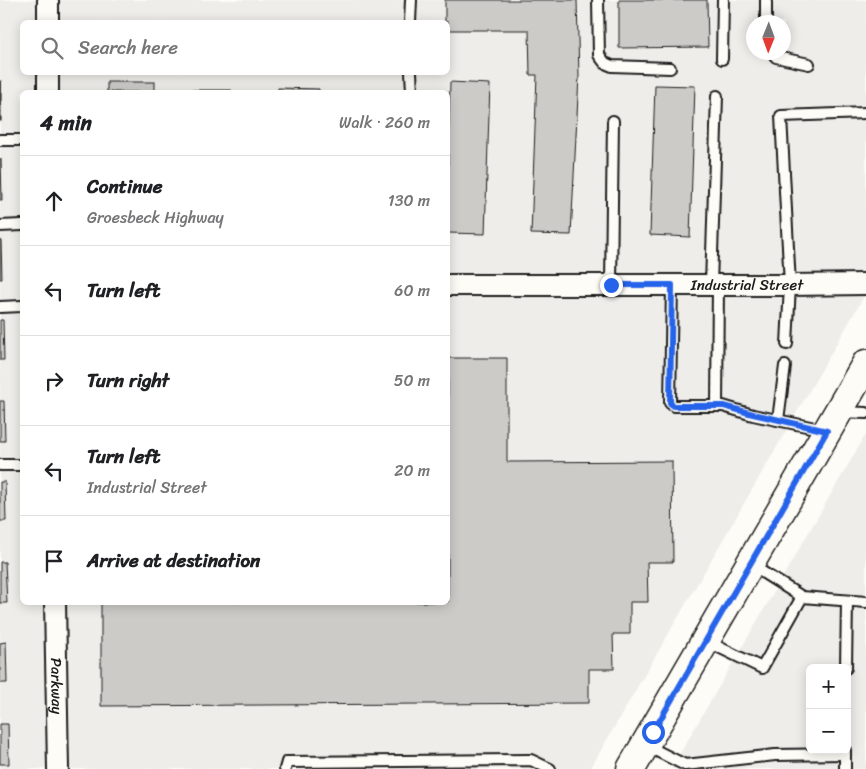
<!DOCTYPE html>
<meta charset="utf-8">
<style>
body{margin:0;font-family:Sriracha,sans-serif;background:#f6f6f6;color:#202124}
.controls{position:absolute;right:15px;bottom:15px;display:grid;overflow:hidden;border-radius:8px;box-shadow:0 2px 12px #0003}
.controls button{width:45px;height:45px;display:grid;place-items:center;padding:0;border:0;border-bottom:1px solid #e0e0e0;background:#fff;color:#202124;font:25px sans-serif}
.compass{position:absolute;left:746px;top:15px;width:45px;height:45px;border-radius:50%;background:#fff;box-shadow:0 2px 12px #0003;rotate:181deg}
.stop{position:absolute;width:15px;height:15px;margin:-11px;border:4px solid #2563eb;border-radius:50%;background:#fff}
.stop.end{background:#2563eb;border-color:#fff;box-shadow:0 1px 5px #0008}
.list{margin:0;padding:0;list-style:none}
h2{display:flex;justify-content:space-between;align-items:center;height:65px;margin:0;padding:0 20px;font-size:21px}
h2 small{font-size:16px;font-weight:400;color:#757577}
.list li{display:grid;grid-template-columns:32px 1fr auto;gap:15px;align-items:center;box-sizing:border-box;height:90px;padding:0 20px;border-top:1px solid #e0e0e0}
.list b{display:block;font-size:19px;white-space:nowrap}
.list p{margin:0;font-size:16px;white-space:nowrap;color:#757577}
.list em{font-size:16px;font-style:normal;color:#757577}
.icon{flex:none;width:28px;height:28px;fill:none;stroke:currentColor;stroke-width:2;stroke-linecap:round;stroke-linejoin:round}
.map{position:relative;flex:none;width:866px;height:769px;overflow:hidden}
.search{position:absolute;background:#fff;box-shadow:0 2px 12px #0003;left:20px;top:20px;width:430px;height:55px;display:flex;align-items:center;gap:12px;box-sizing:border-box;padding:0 18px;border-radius:8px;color:#757577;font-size:19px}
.panel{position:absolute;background:#fff;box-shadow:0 2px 12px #0003;left:20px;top:90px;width:430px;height:515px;border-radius:8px}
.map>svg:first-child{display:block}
.built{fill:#eeede9;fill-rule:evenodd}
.building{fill:#cccbc8;stroke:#1c1c1c}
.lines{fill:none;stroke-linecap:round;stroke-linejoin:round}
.lane-casing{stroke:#1c1c1c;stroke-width:14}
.street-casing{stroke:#1c1c1c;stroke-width:24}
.primary-casing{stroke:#1c1c1c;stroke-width:31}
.lane{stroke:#fdfcf7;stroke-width:10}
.street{stroke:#fdfcf7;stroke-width:20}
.primary{stroke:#fdfcf7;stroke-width:28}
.route{stroke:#2563eb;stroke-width:6}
.labels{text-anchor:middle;stroke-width:5;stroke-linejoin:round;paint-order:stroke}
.street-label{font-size:15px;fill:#1c1c1c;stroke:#fdfcf7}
</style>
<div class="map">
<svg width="866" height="769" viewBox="0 0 866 769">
<rect width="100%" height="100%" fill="#fdfcf7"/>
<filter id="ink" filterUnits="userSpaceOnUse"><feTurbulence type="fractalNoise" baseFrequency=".02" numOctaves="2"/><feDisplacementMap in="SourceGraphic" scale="10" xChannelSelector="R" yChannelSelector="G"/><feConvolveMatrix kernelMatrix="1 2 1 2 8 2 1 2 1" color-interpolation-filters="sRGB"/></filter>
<g filter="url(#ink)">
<!-- built -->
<g class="built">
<path d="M0,0H866V293L590,769H0ZM22,22H448V72H22ZM754,22H784V52H754ZM22,92H448V602H22Z"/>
<path d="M866,434V769H671ZM810,668H847V750H810Z"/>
</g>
<!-- building -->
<g class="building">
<path d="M445,0H577L579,76L571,235L531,234L537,75H530L529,30H448V22H445Z"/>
<path d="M619,0H707L708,47L619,48Z"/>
<rect x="0" y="81" width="1" height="40"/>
<rect x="107" y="82" width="48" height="10"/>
<path d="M450,82L490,84L485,234L448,233V157Z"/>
<path d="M655,85L695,86L690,237L650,235Z"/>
<path d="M278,88L319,89V92H278Z"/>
<rect x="190" y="90" width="41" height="2"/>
<path d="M0,159H1L2,200H0Z"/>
<path d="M0,240H1L2,279H0Z"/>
<path d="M0,320H3L4,360H0Z"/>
<path d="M448,358H507V462L672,461L673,562H647L648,602H630V634H613L614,669H589V703L101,706V602H448Z"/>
<path d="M0,401H4L5,441H0Z"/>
<path d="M0,482H5L6,521H0Z"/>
<path d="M0,562H5L7,603H0Z"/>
<path d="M6,642L7,683H0V643Z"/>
<path d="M0,724H8L9,764H0Z"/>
</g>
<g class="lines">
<!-- lane casing -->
<g class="lane-casing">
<g id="lane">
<path d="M598,0L599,55L605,63L612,66L670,68"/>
<path d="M766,0V22"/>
<path d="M410,22L411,0"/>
<path d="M772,52L776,57L809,64"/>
<path d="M722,59L723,0"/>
<path d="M411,72L412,92"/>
<path d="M0,140H22"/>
<path d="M0,226L22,225"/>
<path d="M611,285L613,121"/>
<path d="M672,285L670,403L674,406H723L753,415L825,430"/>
<path d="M711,285L717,96"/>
<path d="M0,307L22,306"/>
<path d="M787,344L790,285L781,116L866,113"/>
<path d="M717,406L718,285"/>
<path d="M842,412L866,413"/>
<path d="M778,420L785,366"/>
<path d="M0,465H22"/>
<path d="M751,565L802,597L866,602"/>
<path d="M706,641L762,668L802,597"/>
<path d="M846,668L847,601"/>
<path d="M647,746L685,765L775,755L845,754"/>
<path d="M285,769L287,762L531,760L550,769"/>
<path d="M845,769V750"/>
</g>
</g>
<!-- street casing -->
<g class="street-casing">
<g id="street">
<path d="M48,22V0"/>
<path d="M48,92V72"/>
<path id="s1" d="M448,285H790L866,284"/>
<path id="s2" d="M55,602L58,769"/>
</g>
</g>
<!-- primary casing -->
<g class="primary-casing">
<path id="primary" d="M631,769L866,364"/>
</g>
<!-- lane -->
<use href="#lane" class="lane"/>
<!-- street -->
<use href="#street" class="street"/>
<!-- primary -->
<use href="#primary" class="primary"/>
</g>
</g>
<g class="lines" filter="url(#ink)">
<!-- route -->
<path class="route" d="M611,285H672L670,403L674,406H724L753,414L827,431L653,732"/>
</g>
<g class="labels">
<!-- street labels -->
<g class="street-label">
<text dy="5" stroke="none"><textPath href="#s1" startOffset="299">Industrial Street</textPath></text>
<text dy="5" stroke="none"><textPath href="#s2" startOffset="84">Parkway</textPath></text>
</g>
</g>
</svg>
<div class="controls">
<button>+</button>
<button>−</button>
</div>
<svg class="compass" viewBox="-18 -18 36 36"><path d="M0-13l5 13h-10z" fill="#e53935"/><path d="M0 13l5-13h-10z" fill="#757577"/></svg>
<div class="stop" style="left:653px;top:732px"></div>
<div class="stop end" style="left:611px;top:285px"></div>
<div class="search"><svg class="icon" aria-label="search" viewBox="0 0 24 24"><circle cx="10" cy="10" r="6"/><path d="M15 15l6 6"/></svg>Search here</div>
<section class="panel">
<h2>4 min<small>Walk · 260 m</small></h2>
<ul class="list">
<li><svg class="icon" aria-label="ahead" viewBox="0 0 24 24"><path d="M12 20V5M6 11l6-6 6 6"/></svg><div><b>Continue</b><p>Groesbeck Highway</p></div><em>130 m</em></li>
<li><svg class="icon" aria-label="left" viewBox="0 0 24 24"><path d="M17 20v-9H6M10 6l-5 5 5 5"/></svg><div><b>Turn left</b></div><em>60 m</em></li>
<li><svg class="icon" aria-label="right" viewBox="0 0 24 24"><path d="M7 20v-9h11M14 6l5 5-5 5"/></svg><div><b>Turn right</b></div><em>50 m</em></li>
<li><svg class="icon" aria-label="left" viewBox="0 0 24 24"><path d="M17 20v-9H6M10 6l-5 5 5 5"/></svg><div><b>Turn left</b><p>Industrial Street</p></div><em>20 m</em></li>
<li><svg class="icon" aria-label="arrive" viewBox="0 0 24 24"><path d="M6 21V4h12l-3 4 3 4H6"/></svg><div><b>Arrive at destination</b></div></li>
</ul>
</section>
</div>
